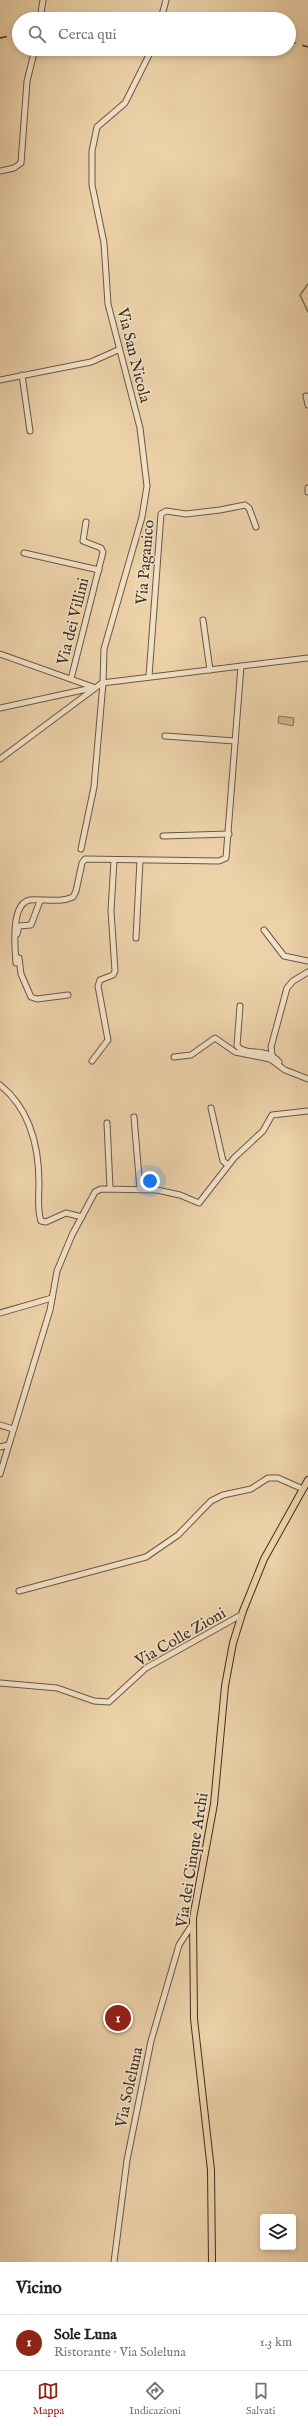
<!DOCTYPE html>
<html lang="it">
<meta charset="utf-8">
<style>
body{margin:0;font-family:"IM FELL English",serif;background:#f2f2f2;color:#222}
.controls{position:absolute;right:12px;bottom:12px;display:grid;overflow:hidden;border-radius:4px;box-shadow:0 2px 6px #0003}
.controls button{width:36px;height:36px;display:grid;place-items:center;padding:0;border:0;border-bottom:1px solid #e0e0e0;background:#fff;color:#222;font:20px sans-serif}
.you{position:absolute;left:150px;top:1181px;width:14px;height:14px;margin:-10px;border:3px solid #fff;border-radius:50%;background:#1a73e8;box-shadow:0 0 0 6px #1a73e833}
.badge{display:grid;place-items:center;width:26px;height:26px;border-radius:50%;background:#8f2418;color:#fff;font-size:13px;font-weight:700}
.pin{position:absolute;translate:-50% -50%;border:2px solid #fff;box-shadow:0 1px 4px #0006}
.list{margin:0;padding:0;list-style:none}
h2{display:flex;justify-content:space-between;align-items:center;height:52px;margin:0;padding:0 16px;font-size:17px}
h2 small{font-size:13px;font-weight:400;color:#767676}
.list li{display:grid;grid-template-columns:26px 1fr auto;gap:12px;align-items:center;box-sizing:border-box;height:56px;padding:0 16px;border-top:1px solid #e0e0e0}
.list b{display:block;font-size:15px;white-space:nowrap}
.list p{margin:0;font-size:13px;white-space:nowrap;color:#767676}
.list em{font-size:13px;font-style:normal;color:#767676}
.icon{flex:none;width:22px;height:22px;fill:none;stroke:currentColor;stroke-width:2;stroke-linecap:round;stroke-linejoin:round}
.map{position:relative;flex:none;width:308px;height:2262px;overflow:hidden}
.search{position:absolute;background:#fff;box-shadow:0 2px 6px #0003;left:12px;right:12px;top:12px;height:44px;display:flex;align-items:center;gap:10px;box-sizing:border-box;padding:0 14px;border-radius:22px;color:#767676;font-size:15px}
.sheet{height:108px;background:#fff}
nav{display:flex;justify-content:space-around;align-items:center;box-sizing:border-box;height:56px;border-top:1px solid #e0e0e0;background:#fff;font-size:11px;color:#767676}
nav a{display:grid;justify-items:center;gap:2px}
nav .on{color:#8f2418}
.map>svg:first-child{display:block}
.green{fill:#ceb593;stroke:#85725c}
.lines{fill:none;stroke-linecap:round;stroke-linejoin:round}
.stream{stroke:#826f5a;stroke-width:1.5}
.minor-casing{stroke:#685847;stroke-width:7}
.major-casing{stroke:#3c2f26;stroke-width:8}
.minor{stroke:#f3e1c7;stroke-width:5}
.major{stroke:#ecd1a9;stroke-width:6}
.rail{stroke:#3c2f26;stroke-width:1.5;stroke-dasharray:7 7;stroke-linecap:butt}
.labels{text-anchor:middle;stroke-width:3;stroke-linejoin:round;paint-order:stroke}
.street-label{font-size:16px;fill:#3c2f26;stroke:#f3e1c7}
</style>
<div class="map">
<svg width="308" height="2262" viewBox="0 0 308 2262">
<rect width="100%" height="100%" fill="#ecd1a9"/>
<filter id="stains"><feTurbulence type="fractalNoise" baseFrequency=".005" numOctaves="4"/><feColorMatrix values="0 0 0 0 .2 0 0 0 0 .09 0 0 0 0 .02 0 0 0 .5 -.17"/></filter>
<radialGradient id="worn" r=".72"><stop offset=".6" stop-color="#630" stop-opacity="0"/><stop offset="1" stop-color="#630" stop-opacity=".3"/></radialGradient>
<!-- green -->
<path class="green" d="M279,716L294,718L293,726L278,723Z"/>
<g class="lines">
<!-- stream -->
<path class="stream" d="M308,284L300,295L308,312"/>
<!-- minor casing -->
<g class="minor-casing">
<g id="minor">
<path d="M40,19L43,0"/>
<path d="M161,19L166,0"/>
<path d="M0,171L14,168L21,163L27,81L35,49"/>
<path d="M22,375L30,431"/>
<path d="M0,380L91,362L118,350"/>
<path d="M306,396L308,405"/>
<path d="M308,488V492"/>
<path d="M24,553L99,570"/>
<path d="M203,620L210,670"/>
<path d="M0,654L93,687"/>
<path d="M149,676L161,514L166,511L186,514L220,510L245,505L249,508L256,527"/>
<path d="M71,679L103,552L101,548L83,541L86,522"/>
<path d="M0,708L92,688"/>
<path d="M165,736L235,741"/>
<path d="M0,759L102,683L308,658"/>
<path d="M163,836L229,834"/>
<path d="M81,849L94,787L103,683L104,649L142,517L147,486L140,428L108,304L104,243L92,185V151L97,127L125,103L152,49"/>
<path d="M264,930L284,956L308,961"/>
<path d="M17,934L19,926L31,925L40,901"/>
<path d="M136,938L140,860"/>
<path d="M19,958L21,974L31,997L37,999L68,995"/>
<path d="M16,963C15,950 10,903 30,900C44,899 60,903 73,897L76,891L82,863L85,859L219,861L226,858L241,666"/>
<path d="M240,1006L237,1046C248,1057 265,1046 279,1062"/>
<path d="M272,1054L271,1047L287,988L293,981L308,972"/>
<path d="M174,1057L191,1055L215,1038L235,1052L270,1059L285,1070L308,1079"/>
<path d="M92,1061L108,1040L98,986L100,980L113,975L115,971L111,911L114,860"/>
<path d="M0,1085C30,1109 39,1147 39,1184C39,1195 37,1210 41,1221L46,1222L66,1213L82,1217"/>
<path d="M211,1108L223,1161L228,1165"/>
<path d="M134,1117L140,1189"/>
<path d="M107,1123L110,1188"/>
<path d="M0,1313L52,1298"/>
<path d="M0,1425L13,1429"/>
<path d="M0,1447L8,1445"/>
<path d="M0,1474L50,1310L57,1271L72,1235L95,1192L101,1189L157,1190L180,1195L199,1203L234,1158L263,1131L272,1115L308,1111"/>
<path d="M19,1591L146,1557L178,1535L211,1501L223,1495L251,1489L268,1478H278L303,1489"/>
<path d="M0,1683L57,1688L94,1701L109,1702L146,1668L241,1615"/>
<path d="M114,2262L127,2160L151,2041L179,1945L192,1925"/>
</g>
</g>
<!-- major casing -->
<g class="major-casing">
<path id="major" d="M212,2262L211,2170L194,2019L193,1918L214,1804L225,1686L233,1643L243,1611L264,1559L308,1480"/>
</g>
<!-- minor -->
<use href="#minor" class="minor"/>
<!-- major -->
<use href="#major" class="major"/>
<!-- rail -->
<g class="rail">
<path d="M0,38L19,34"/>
<path d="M289,41L308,47"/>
</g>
</g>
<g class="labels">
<!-- street labels -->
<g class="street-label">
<text transform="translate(135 355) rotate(76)" y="6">Via San Nicola</text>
<text transform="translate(144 562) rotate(-85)" y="6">Via Paganico</text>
<text transform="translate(72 621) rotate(-76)" y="6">Via dei Villini</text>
<text transform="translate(180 1636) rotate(-30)" y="6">Via Colle Zioni</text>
<text transform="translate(191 1860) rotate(-81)" y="6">Via dei Cinque Archi</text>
<text transform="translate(128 2087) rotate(-78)" y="6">Via Soleluna</text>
</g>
</g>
<rect width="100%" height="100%" filter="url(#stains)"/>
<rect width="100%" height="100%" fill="url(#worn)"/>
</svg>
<div class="controls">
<button><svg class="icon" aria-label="layers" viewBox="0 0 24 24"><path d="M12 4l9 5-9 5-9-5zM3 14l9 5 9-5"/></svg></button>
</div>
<div class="you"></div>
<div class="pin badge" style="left:118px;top:2018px">1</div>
<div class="search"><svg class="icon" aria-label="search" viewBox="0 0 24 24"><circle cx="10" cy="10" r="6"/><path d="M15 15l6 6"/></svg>Cerca qui</div>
</div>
<section class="sheet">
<h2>Vicino<small></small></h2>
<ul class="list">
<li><span class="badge">1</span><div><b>Sole Luna</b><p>Ristorante · Via Soleluna</p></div><em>1.3 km</em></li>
</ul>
</section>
<nav>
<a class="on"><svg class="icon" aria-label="map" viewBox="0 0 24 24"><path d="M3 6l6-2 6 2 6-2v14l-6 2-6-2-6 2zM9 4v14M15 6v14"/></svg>Mappa</a>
<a><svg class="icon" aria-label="directions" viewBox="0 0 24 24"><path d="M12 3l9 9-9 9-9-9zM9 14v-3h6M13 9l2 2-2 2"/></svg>Indicazioni</a>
<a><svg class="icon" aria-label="saved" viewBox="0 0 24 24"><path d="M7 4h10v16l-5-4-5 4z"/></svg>Salvati</a>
</nav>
